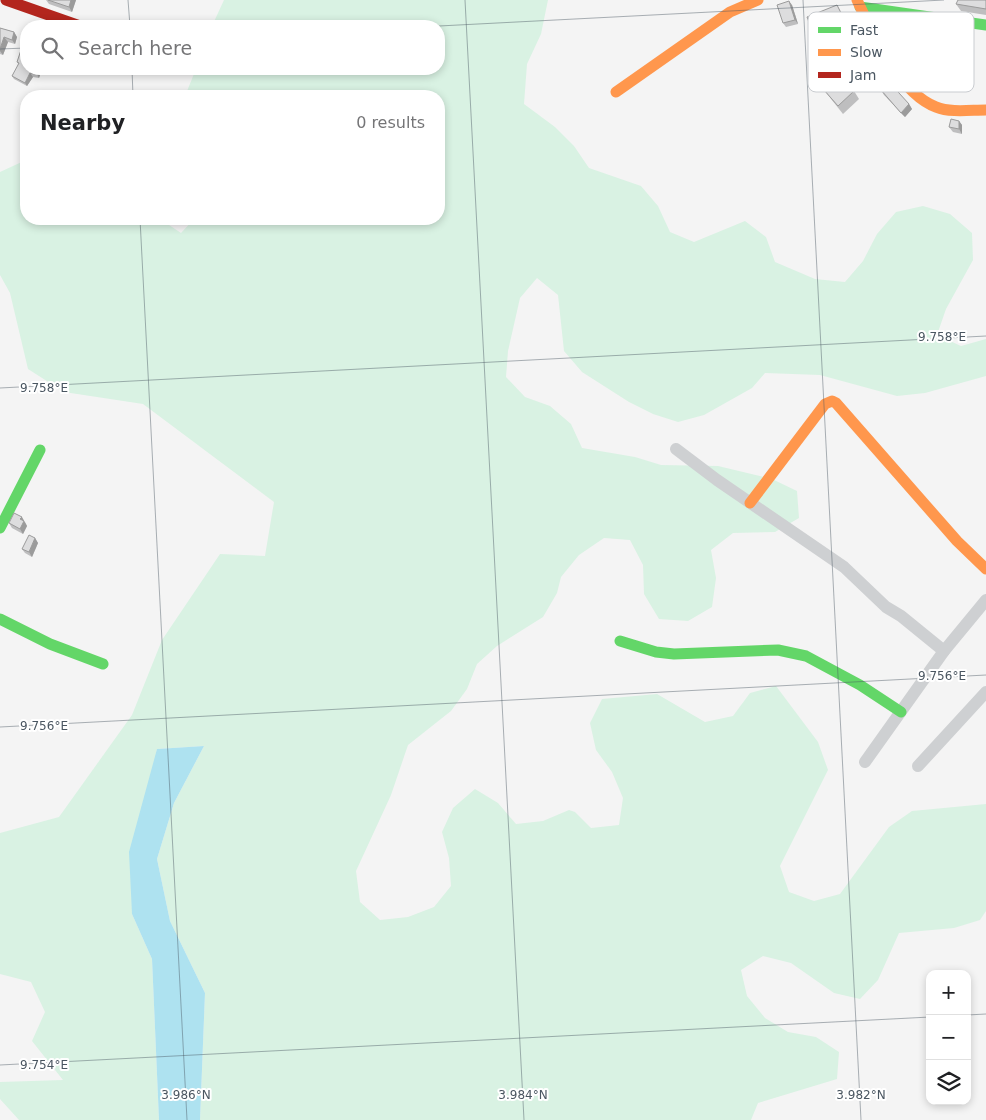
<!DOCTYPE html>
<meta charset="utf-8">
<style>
body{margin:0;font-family:"DejaVu Sans",sans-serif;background:#f6f6f6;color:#202124}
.controls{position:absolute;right:15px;bottom:15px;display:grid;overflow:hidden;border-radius:10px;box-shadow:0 2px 8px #0003}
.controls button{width:45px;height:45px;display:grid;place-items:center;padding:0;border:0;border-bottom:1px solid #e0e0e0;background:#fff;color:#202124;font:25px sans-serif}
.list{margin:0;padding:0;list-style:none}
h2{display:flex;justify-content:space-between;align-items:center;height:65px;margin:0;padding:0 20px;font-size:21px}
h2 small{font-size:16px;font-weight:400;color:#757577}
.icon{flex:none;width:28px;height:28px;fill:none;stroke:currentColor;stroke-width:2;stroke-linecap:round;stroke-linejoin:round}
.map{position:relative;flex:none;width:986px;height:1120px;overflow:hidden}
.search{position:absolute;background:#fff;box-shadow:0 2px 8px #0003;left:20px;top:20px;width:425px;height:55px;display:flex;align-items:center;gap:12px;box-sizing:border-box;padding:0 18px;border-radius:20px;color:#757577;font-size:19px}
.panel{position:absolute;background:#fff;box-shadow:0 2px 8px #0003;left:20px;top:90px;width:425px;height:135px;border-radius:20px}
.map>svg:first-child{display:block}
.green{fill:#d9f2e3}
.water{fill:#aee2f0}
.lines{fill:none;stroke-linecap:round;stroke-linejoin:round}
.street{stroke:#ced0d2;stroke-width:12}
.fast{stroke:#63d668;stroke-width:11}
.slow{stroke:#ff974d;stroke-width:11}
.jam{stroke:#b3261e;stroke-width:11}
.wall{fill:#bebebf}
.shaded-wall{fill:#9b9b9b}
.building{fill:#ddddde;stroke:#9b9b9b}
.ticks{fill:none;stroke:#4a5661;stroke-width:1;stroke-opacity:0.45}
.key{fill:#fff;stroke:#c9ccd0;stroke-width:1}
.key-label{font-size:14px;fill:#4a5661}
.ticks-label{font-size:12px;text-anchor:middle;fill:#4a5661;stroke:#fff;stroke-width:4;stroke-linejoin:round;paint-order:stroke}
</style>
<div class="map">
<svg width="986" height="1120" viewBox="0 0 986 1120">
<rect width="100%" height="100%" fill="#f4f4f4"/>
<!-- green -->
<path class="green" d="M224,0H548L541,34L527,64L524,104L555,127L574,146L589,168L641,186L658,206L670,232L694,242L745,221L766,237L775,262L815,279L845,282L863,261L877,234L896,212L923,206L950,214L972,233L973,260L946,309L937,335L961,346L986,339V376L925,393L897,396L820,375L765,373L752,388L704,415L678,422L653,414L629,402L582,372L564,351L558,295L537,278L520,298L508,351L506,377L525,397L550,406L571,424L582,448L635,457L661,465L718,466L772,479L797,491L799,518L775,532L733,533L711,550L716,578L712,607L688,621L659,619L644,594L643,565L630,540L604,538L579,555L561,577L557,593L543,617L497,646L477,664L467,689L451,711L408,745L391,795L356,871L360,902L380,920L408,917L434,907L451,886L449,858L442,832L453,808L475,789L498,803L516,824L543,821L569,810L575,812L591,828L619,825L623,798L612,772L596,750L590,723L602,699L657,694L705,722L733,716L750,693L776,686L818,742L828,770L780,866L789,892L814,901L840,894L889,827L912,811L986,804V911L980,920L954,928L899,933L878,980L860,999L834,993L791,963L763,956L741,970L747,996L765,1018L788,1032L816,1037L839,1052L837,1079L758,1103L751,1120H200L205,993L170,921L157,859L174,803L204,746L157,749L132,914L152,959L159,1120H19L0,1099V1082L63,1080L32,1041L45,1012L31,982L0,974V833L59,817L132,715L162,640L220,554L265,556L274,502L143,404L64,392L28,369L10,293L0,275V172L26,160V219H160L181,233L194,219H439V96H185L196,69H439V26H212Z"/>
<!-- water -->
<path class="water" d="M204,746L174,803L157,859L170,921L205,993L200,1120H159L152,959L132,914L129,852L157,749Z"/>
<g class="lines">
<!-- street -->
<g class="street">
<path d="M676,449L717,480L844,567L886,607L901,616L944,651"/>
<path d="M865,762L944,651L986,600"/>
<path d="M918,766L986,692"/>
</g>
<!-- fast -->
<g class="fast">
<path d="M860,7L986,25"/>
<path d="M0,528L40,450"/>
<path d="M0,619L50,644L103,664"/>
<path d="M620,641L656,652L674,654L778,650L806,656L860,685L901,712"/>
</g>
<!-- slow -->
<g class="slow">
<path d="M857,0C873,34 899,93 936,107C951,113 970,110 986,110"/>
<path d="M616,92L730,12L758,0"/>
<path d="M750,503L825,404L832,401L836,403L957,541L986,569"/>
</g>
<!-- jam -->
<path class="jam" d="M6,0L80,26"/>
</g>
<!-- wall -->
<g class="wall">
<path d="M46,0H76L72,12L49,4Z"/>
<path d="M986,0V15L961,11L956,4Z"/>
<path d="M792,5L798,24L786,27L783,23Z"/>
<path d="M837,5L845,19L834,25L832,21L812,29L810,25Z"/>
<path d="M0,28L14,32L17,37L15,44L8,42L3,55L0,54Z"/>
<path d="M970,33L964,57L967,61L964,70L938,64L935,60L948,53Z"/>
<path d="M826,49L849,50L852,54L847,59L850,63L844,69L830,54Z"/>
<path d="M21,50L26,69H42L39,78L33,77L27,86L14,79L12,76L19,64L17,62Z"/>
<path d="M824,90L854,91L859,99L843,114Z"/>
<path d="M881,90L909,104L912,109L905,117L884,95Z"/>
<path d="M959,121L962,125V134L953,132L949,127Z"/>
<path d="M25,522L27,526L23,534L12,528L9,523Z"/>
<path d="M35,538L38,543L32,557L25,553L22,549Z"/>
</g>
<!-- shaded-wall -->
<g class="shaded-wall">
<path d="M71,0H76L72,12L69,7Z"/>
<path d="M789,1L792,5L798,24L795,20Z"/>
<path d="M966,29L970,33L964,57L967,61L964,70L960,66V56Z"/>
<path d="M14,32L17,37L15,44L12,40Z"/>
<path d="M4,37L8,42L3,55L0,51V49Z"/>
<path d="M39,69H42L39,78L37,74Z"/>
<path d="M30,73L33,77L27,86L25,83Z"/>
<path d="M909,104L912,109L905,117L901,113Z"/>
<path d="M959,121L962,125V134L959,129Z"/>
<path d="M22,517L27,526L23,534L20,529V519Z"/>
<path d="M35,538L38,543L32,557L29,552Z"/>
</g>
<!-- building -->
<g class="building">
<path d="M48,0H71L69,7Z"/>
<path d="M958,0H986V9L956,4Z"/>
<path d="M789,1L795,20L783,23L777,5Z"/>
<path d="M837,5L842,15L831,21L829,17L810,25L807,17Z"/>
<path d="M48,22L56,25V26H47Z"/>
<path d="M0,28L14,32L12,40L4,37L0,49Z"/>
<path d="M21,50L26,52V69H39L37,74L30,73L25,83L12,76L19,63L17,62Z"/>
<path d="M842,76L854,91L838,106L824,90Z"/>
<path d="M889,82L909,104L901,113L881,90Z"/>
<path d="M951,119L959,121V129L949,127Z"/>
<path d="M14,513L22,517L20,519L24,521L20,529L9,523Z"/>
<path d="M29,535L35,538L29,552L22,549Z"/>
</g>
<!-- ticks -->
<path class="ticks" d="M128,0L130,26M465,0L524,1120M803,0L861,1120M439,26L944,0M0,49L26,48M132,69L133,96M140,219L187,1120M0,388L986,336M0,727L986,675M967,1015L986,1014M0,1065L930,1017"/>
<!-- legend -->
<rect x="808" y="12" width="166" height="80" rx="8" class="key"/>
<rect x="818" y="27" width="23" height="6" fill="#63d668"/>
<rect x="818" y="49" width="23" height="7" fill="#ff974d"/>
<rect x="818" y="72" width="23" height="6" fill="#b3261e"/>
<g class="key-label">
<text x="850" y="35">Fast</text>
<text x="850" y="57">Slow</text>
<text x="850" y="80">Jam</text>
</g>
<g class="ticks-label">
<text x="942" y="341">9.758°E</text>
<text x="44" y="392">9.758°E</text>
<text x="942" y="680">9.756°E</text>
<text x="44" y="730">9.756°E</text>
<text x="44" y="1069">9.754°E</text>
<text x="186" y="1099">3.986°N</text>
<text x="523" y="1099">3.984°N</text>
<text x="861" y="1099">3.982°N</text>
</g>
</svg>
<div class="controls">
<button>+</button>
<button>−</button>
<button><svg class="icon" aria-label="layers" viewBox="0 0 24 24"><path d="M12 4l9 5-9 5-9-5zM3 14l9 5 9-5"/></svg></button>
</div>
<div class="search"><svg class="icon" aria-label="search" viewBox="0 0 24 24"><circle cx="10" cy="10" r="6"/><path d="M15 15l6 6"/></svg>Search here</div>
<section class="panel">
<h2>Nearby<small>0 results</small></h2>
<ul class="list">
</ul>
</section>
</div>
